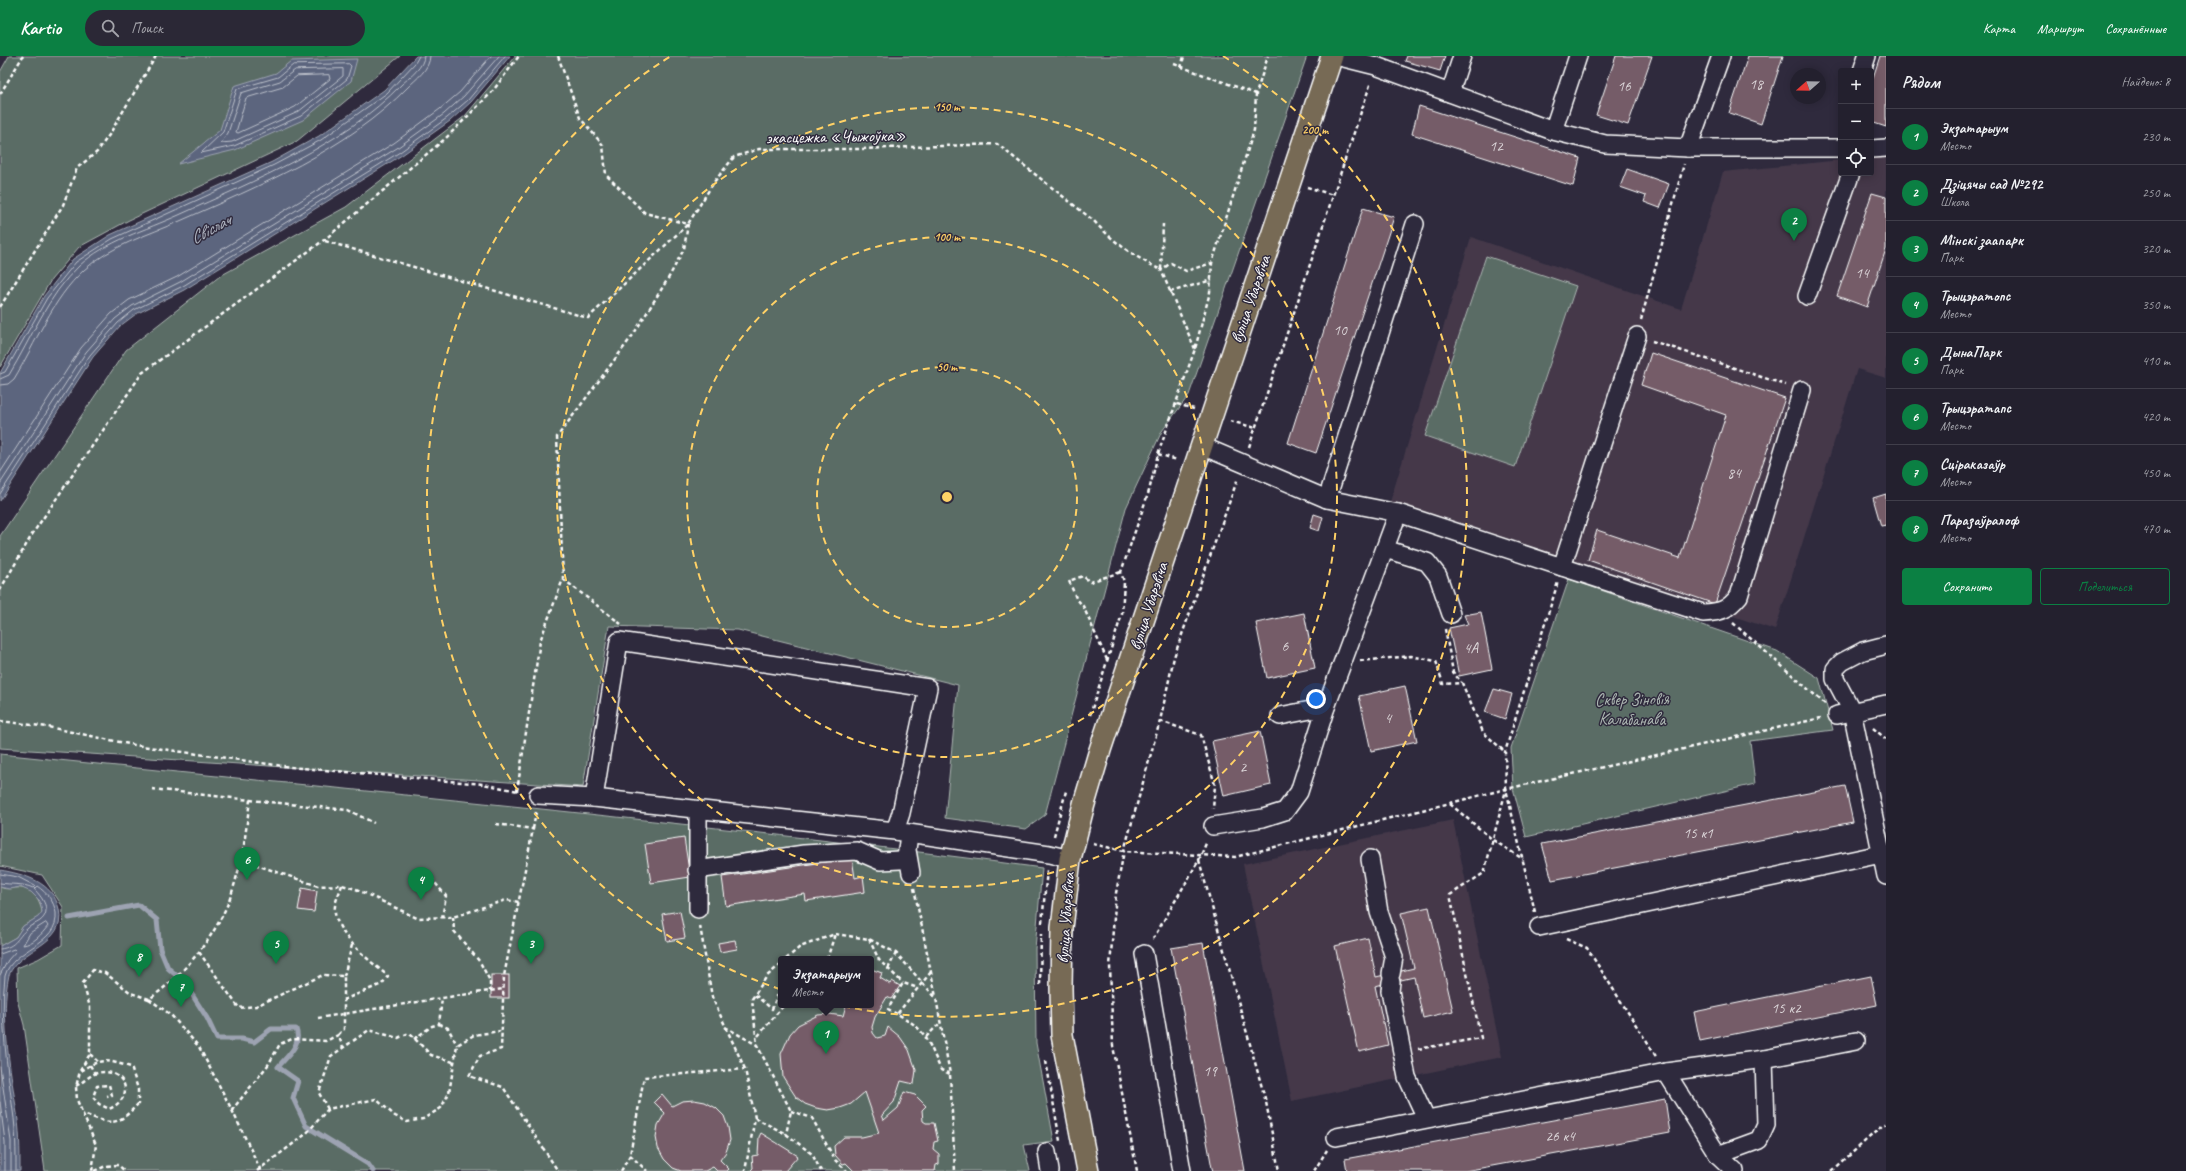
<!DOCTYPE html>
<html lang="ru">
<meta charset="utf-8">
<style>
body{margin:0;font-family:Caveat,sans-serif;background:#2b2836;color:#f1f3f6}
.controls{position:absolute;right:12px;top:12px;display:grid;overflow:hidden;border-radius:4px;box-shadow:0 2px 10px #0003}
.controls button{width:36px;height:36px;display:grid;place-items:center;padding:0;border:0;border-bottom:1px solid #403e4a;background:#23202e;color:#f1f3f6;font:20px sans-serif}
.compass{position:absolute;left:1790px;top:12px;width:36px;height:36px;border-radius:50%;background:#23202e;box-shadow:0 2px 10px #0003;rotate:250deg}
.you{position:absolute;left:1316px;top:643px;width:14px;height:14px;margin:-10px;border:3px solid #fff;border-radius:50%;background:#1a73e8;box-shadow:0 0 0 6px #1a73e833}
.badge{display:grid;place-items:center;width:26px;height:26px;border-radius:50%;background:#0b8043;color:#fff;font-size:13px;font-weight:700}
.pin{position:absolute;translate:-50% -33px;filter:drop-shadow(0 1px 2px #0008)}
.pin::after{content:'';position:absolute;top:21px;width:14px;height:12px;background:inherit;clip-path:polygon(0 0,100% 0,50% 100%)}
.popup{position:absolute;left:778px;top:900px;width:96px;height:52px;box-sizing:border-box;display:grid;place-content:center;border-radius:4px;background:#23202e;filter:drop-shadow(0 1px 3px #0005);font-size:13px;white-space:nowrap;color:#a3a3aa}
.popup b{font-size:15px;color:#f1f3f6}
.popup::after{content:'';position:absolute;left:50%;top:100%;margin-left:-8px;border:8px solid transparent;border-top-color:#23202e}
.list{margin:0;padding:0;list-style:none}
h2{display:flex;justify-content:space-between;align-items:center;height:52px;margin:0;padding:0 16px;font-size:17px}
h2 small{font-size:13px;font-weight:400;color:#a3a3aa}
.list li{display:grid;grid-template-columns:26px 1fr auto;gap:12px;align-items:center;box-sizing:border-box;height:56px;padding:0 16px;border-top:1px solid #403e4a}
.list b{display:block;font-size:15px;white-space:nowrap}
.list p{margin:0;font-size:13px;white-space:nowrap;color:#a3a3aa}
.list em{font-size:13px;font-style:normal;color:#a3a3aa}
.actions{display:flex;gap:8px;padding:12px 16px}
.actions a{flex:1;padding:9px 0;border:1px solid #0b8043;border-radius:4px;text-align:center;font-size:14px;color:#0b8043}
.actions .main{background:#0b8043;color:#fff}
.icon{flex:none;width:22px;height:22px;fill:none;stroke:currentColor;stroke-width:2;stroke-linecap:round;stroke-linejoin:round}
.map{position:relative;flex:none;width:1886px;height:1115px;overflow:hidden}
header{display:flex;align-items:center;gap:24px;box-sizing:border-box;height:56px;padding:0 20px;background:#0b8043;color:#fff}
header strong{font-size:19px}
nav{display:flex;gap:22px;margin-inline-start:auto;font-size:14px}
.search{width:280px;height:36px;background:#2b2836;display:flex;align-items:center;gap:10px;box-sizing:border-box;padding:0 14px;border-radius:22px;color:#a3a3aa;font-size:15px}
main{display:flex}
aside{flex:1;background:#23202e}
.map>svg:first-child{display:block}
.built{fill:#44394a}
.green{fill:#5a6c65;stroke:#acb6b2;fill-rule:evenodd}
.water{fill:#5b657e;stroke:#9da3b2}
.lines{fill:none;stroke-linecap:round;stroke-linejoin:round}
.shore{stroke:#bdc1cb;stroke-width:1}
.stream{stroke:#9da3b2;stroke-width:5}
.building{fill:#745c67;stroke:#fff}
.minor-casing{stroke:#fff;stroke-width:20}
.major-casing{stroke:#fff;stroke-width:24}
.path{stroke:#fff;stroke-width:2.5;stroke-dasharray:4 3;stroke-linecap:butt}
.minor{stroke:#2f2a3d;stroke-width:17}
.major{stroke:#776a54;stroke-width:21}
.ring{fill:none;stroke:#ffd166;stroke-width:2;stroke-dasharray:7 5}
.labels{text-anchor:middle;stroke-width:3;stroke-linejoin:round;paint-order:stroke}
.number-label{font-size:15px;fill:#dcd6d9}
.street-label{font-size:17px;fill:#fff;stroke:#2f2a3d}
.park-label{font-size:17px;fill:#acb6b2;stroke:#2f2a3d}
.water-label{font-size:18px;font-style:italic;fill:#adb2be;stroke:#2f2a3d}
.centre{fill:#ffd166;stroke:#2f2a3d;stroke-width:2}
.ring-label{font-size:12px;text-anchor:middle;font-weight:bold;fill:#ffd166;stroke:#2f2a3d;stroke-width:3;stroke-linejoin:round;paint-order:stroke}
</style>
<header>
<strong>Kartio</strong>
<div class="search"><svg class="icon" aria-label="search" viewBox="0 0 24 24"><circle cx="10" cy="10" r="6"/><path d="M15 15l6 6"/></svg>Поиск</div>
<nav><a>Карта</a><a>Маршрут</a><a>Сохранённые</a></nav>
</header>
<main>
<div class="map">
<svg width="1886" height="1115" viewBox="0 0 1886 1115">
<rect width="100%" height="100%" fill="#2f2a3d"/>
<filter id="ink" filterUnits="userSpaceOnUse"><feTurbulence type="fractalNoise" baseFrequency=".025" numOctaves="2"/><feDisplacementMap in="SourceGraphic" scale="8" xChannelSelector="R" yChannelSelector="G"/><feConvolveMatrix kernelMatrix="1 2 1 2 8 2 1 2 1" color-interpolation-filters="sRGB"/></filter>
<g filter="url(#ink)">
<!-- built -->
<g class="built">
<path d="M1871,102H1886V322L1857,313L1775,574L1390,446L1471,181L1681,253L1723,116L1841,104V117H1871Z"/>
<path d="M1453,764L1502,1001L1292,1045L1243,808Z"/>
</g>
<!-- green -->
<g class="green">
<path d="M9,0H400L297,85L129,164L79,191L51,224L0,311V16Z"/>
<path d="M515,0H1307L1189,339L1162,375L1126,452L1045,759L1026,773L945,762L958,629L738,574L609,570L583,731L0,692V480L126,294L220,220L346,151L465,60Z"/>
<path d="M1486,200L1576,230L1515,411L1425,380Z"/>
<path d="M1569,523L1777,595L1819,622L1833,674L1750,685L1755,728L1526,781L1513,732L1511,692Z"/>
<path d="M0,698C347,734 695,765 1042,812L1035,893L1036,987L1054,1085L1024,1089L1030,1115H45L24,969L18,947L17,912L38,903L62,889L63,851L42,819L0,810ZM781,903H871V949H781Z"/>
<path d="M0,831C8,835 13,831 21,832C34,833 41,845 42,857L39,861L23,870L16,881L0,890Z"/>
</g>
<!-- water -->
<g class="water">
<path d="M416,0H510L471,46L450,65L402,99L184,234L136,258L120,270L93,301L0,445V317L44,240L73,203L110,179L272,106L319,80L384,34Z"/>
<path d="M357,3L351,25L303,64L235,94L178,108L220,74L234,30L276,17L291,5Z"/>
<path d="M0,814C24,818 53,826 59,853C67,889 19,892 9,919C0,958 10,1012 16,1051C20,1073 20,1094 20,1115H0V890L16,881L23,870L38,861L42,856L40,845L31,836L20,831L9,833L0,831Z"/>
</g>
<g class="lines">
<!-- shore -->
<g class="shore">
<path d="M349,8L351,10L347,23L301,60L234,90L201,97L223,76L237,33L278,21L293,9Z"/>
<path d="M343,13V20L298,56L232,86L221,87L228,77L241,37L280,25L295,14Z"/>
<path d="M329,19L330,23L295,51L238,77L236,76L246,42L283,31L297,20Z"/>
<path d="M0,318L5,316L47,242L76,206L112,183L274,109L321,84L387,37L415,7L419,0"/>
<path d="M0,323L9,319C31,283 48,239 79,210C106,185 146,174 179,159C256,124 342,90 402,28C410,21 424,11 424,0"/>
<path d="M0,329L8,328L14,323C36,287 52,243 84,214C110,190 148,179 180,165C259,130 347,94 408,31C416,23 430,13 430,0"/>
<path d="M0,417L81,292L111,258L129,244L177,221L394,87L440,53L460,36L491,0"/>
<path d="M0,428L86,296L115,263L132,250L180,226L397,92L444,58L464,40L499,0"/>
<path d="M0,438L90,299L118,267L134,254L183,230L400,96L447,62L468,44L505,0"/>
<path d="M0,818L18,821L35,830L33,832C22,827 12,829 0,827"/>
<path d="M46,867L48,870C42,878 33,888 23,889L30,877Z"/>
<path d="M0,893C17,891 17,881 27,873C30,869 36,868 40,865C53,855 42,841 34,833L37,830C47,837 54,845 56,857C59,889 12,892 5,920C0,965 7,1010 13,1055C16,1075 16,1095 16,1115"/>
<path d="M0,898L14,893L16,895L8,904L0,919"/>
<path d="M0,1011L11,1085V1115"/>
<path d="M0,1046L5,1086V1115"/>
</g>
<!-- stream -->
<path class="stream" d="M69,862L139,849L157,864L160,893L168,912L184,926L207,962L217,983H242L254,986L271,973H296C302,989 288,999 278,1011L298,1025L293,1042L306,1070L368,1108L373,1115"/>
</g>
<!-- building -->
<g class="building">
<path d="M1407,0H1445L1440,15L1405,5Z"/>
<path d="M1616,0H1652L1628,69L1596,59Z"/>
<path d="M1748,0H1783L1761,68L1729,57Z"/>
<path d="M1880,0H1886V71L1871,66V28Z"/>
<path d="M1419,50L1580,102L1573,130L1412,78Z"/>
<path d="M1627,113L1669,128L1660,152L1644,146L1646,140L1620,131Z"/>
<path d="M1872,137L1886,141V193L1867,251L1837,240Z"/>
<path d="M1363,152L1394,161L1316,397L1288,387Z"/>
<path d="M1651,297L1785,342L1715,548L1588,504L1597,474L1680,502L1726,359L1641,329Z"/>
<path d="M1886,438V469L1881,470L1873,442Z"/>
<path d="M1314,458L1323,461L1319,475L1310,472Z"/>
<path d="M1481,556L1492,613L1459,620L1449,572L1468,568L1464,559Z"/>
<path d="M1304,557L1315,612L1267,622L1256,567Z"/>
<path d="M1405,630L1417,685L1371,695L1359,640Z"/>
<path d="M1494,633L1512,638L1505,663L1485,656Z"/>
<path d="M1260,675L1271,729L1224,740L1212,685Z"/>
<path d="M1845,730L1853,766L1552,824L1542,788Z"/>
<path d="M684,782L690,821L651,827L645,788Z"/>
<path d="M852,802L855,822L863,820L865,836L806,845L805,838L726,850L722,821Z"/>
<path d="M302,832L317,835L314,856L298,854Z"/>
<path d="M1429,851L1453,955L1423,962L1414,921L1375,930L1388,989L1359,996L1335,890L1368,882L1376,921L1414,912L1401,857Z"/>
<path d="M680,855L685,882L667,885L662,858Z"/>
<path d="M735,884L737,893L720,896L718,887Z"/>
<path d="M1203,887L1245,1115H1213L1212,1112L1171,892Z"/>
<path d="M871,913L882,917L880,922L890,928L892,925L900,930L891,943L887,941L875,961L872,971L873,977L877,982L885,980L888,971L900,981L909,994L916,1014L914,1028L901,1025L894,1046L882,1059L884,1064L898,1052L904,1036L915,1039L926,1050L922,1054L923,1065L926,1067H934L938,1085L934,1086L933,1093L939,1098V1108L936,1109L935,1115H854L846,1107L843,1108L835,1099L834,1090L844,1081H862L879,1077L865,1036L851,1048L840,1052L828,1054L816,1052L805,1048L796,1041L783,1021L781,998L790,978L798,969L818,959L829,958L843,960L846,949H871Z"/>
<rect x="491" y="919" width="18" height="23"/>
<path d="M1871,920L1877,949L1700,985L1694,956Z"/>
<path d="M662,1038L672,1050L682,1045L694,1044L705,1046L716,1052L724,1060L728,1071L730,1084L726,1096L720,1104L729,1113L727,1115H717L713,1111L705,1115H681L673,1112L664,1103L658,1092L656,1081L658,1069L665,1057L654,1046Z"/>
<path d="M1665,1043L1670,1077L1465,1115H1347L1345,1103Z"/>
<path d="M761,1077L798,1100L785,1115H750L753,1112L752,1100L758,1099L759,1081Z"/>
</g>
<g class="lines">
<!-- minor casing -->
<g class="minor-casing">
<g id="minor">
<path d="M1336,0L1376,10L1553,75L1605,88L1688,92H1841"/>
<path d="M1862,15L1867,0"/>
<path d="M1450,37L1462,0"/>
<path d="M1553,75L1578,0"/>
<path d="M1688,92L1721,0"/>
<path d="M1871,93L1886,92"/>
<path d="M1807,240L1851,117"/>
<path d="M1202,390L1327,443L1398,457L1562,511L1637,280"/>
<path d="M1327,443L1415,168"/>
<path d="M1385,493L1427,506L1438,520L1451,558"/>
<path d="M1562,511L1703,557C1722,556 1727,554 1739,540L1802,334"/>
<path d="M1886,589L1863,595L1842,606L1835,613V623L1852,655L1886,820"/>
<path d="M1837,659L1886,648"/>
<path d="M1280,660L1326,651"/>
<path d="M538,739L594,742"/>
<path d="M1213,770L1263,762L1285,755L1299,736L1326,651L1398,457"/>
<path d="M895,775L901,757L928,632L619,585L594,742L895,775L1049,798L1070,803"/>
<path d="M909,778L907,794L911,817"/>
<path d="M1370,803L1379,856L1394,901L1391,918"/>
<path d="M697,814L804,798L857,795L880,805L900,804"/>
<path d="M698,853V754"/>
<path d="M1539,871L1881,798"/>
<path d="M1144,898L1182,1115"/>
<path d="M1391,926L1390,935L1407,1021L1426,1062"/>
<path d="M1666,1016L1718,1099L1735,1115"/>
<path d="M1336,1081L1666,1016L1764,1003L1856,985"/>
<path d="M1047,1096L1050,1115"/>
<path d="M1718,1099L1759,1084L1766,1069L1764,1003"/>
</g>
</g>
<!-- major casing -->
<g class="major-casing">
<path id="major" d="M1088,1115L1062,979L1061,932L1062,872L1070,803L1084,748L1100,694L1332,0"/>
</g>
<!-- path -->
<g class="path">
<path d="M558,0L580,62L603,89L606,119L645,157L688,168L714,126L734,101L759,93H859L997,88L1094,165C1113,186 1135,201 1161,214L1163,168"/>
<path d="M1174,8L1256,38"/>
<path d="M1181,12L1184,0"/>
<path d="M0,38L23,0"/>
<path d="M1307,131L1333,139"/>
<path d="M325,185L588,262L688,168"/>
<path d="M1170,236L1212,224"/>
<path d="M0,251L63,149L77,112L97,96L109,79L156,0"/>
<path d="M1641,264L1684,108"/>
<path d="M1652,285L1786,329"/>
<path d="M1195,293L1161,214L1171,207L1186,215L1212,207"/>
<path d="M1177,348L1194,353"/>
<path d="M1230,365L1256,372"/>
<path d="M1249,391L1371,26"/>
<path d="M1158,398L1177,404"/>
<path d="M563,523L621,568"/>
<path d="M0,534L33,477L142,317L324,184L446,82L492,36L519,0"/>
<path d="M1733,567L1825,648"/>
<path d="M1445,573L1453,616L1461,626"/>
<path d="M1107,604L1083,550L1076,542L1069,525L1083,520L1090,526L1121,516"/>
<path d="M1360,605L1411,600L1436,605L1443,628L1462,627L1483,676L1505,696"/>
<path d="M1090,659L1122,558L1124,526L1121,516L1149,435L1158,398L1195,293L1210,236L1212,207L1254,74L1256,38L1268,0"/>
<path d="M0,665L48,671L134,689L290,711L483,728L518,735"/>
<path d="M1160,665L1201,679L1215,729L1213,753"/>
<path d="M1873,672L1886,683"/>
<path d="M152,733L250,744L242,804"/>
<path d="M517,735L540,585L563,523L557,381L633,279L669,221L684,193L688,168"/>
<path d="M250,744L348,754L374,767"/>
<path d="M1450,748L1493,784L1523,803"/>
<path d="M496,768L533,773L504,920L501,993L480,1000L469,1020L503,1031L558,1115"/>
<path d="M533,773L536,756"/>
<path d="M1054,780L1066,735"/>
<path d="M1093,788L1124,795L1235,801L1506,733L1821,662"/>
<path d="M1199,804L1266,1046L1279,1115"/>
<path d="M431,822L446,840L442,862"/>
<path d="M342,829C340,836 336,843 335,850C331,875 371,906 388,920L382,928L343,944"/>
<path d="M914,832L936,941"/>
<path d="M1535,856L1506,733L1505,696L1558,526"/>
<path d="M453,861L454,875L480,906L490,925V935"/>
<path d="M1042,867L1047,814"/>
<path d="M700,870L712,941L745,1013"/>
<path d="M869,883L879,904L903,927"/>
<path d="M1153,883L1199,804L1207,785"/>
<path d="M1566,883L1587,892L1657,1002"/>
<path d="M199,896L239,952L256,950L323,919L344,920V973L338,979"/>
<path d="M786,903L800,891L835,878L869,883L896,897L936,942L950,1018L955,1115"/>
<path d="M827,903L835,878"/>
<path d="M781,908L767,920L752,943L757,989L791,1055L786,1078"/>
<path d="M888,913L896,897"/>
<path d="M931,916L897,958C927,973 928,986 941,1014L950,1018"/>
<path d="M344,920L352,889"/>
<path d="M1040,929L1041,878"/>
<path d="M755,939L772,953L777,940L781,943"/>
<path d="M149,943L171,959L199,991L232,1054L268,1009L280,988L292,983L326,985L338,979L343,991"/>
<path d="M897,958L888,953L903,927L918,932"/>
<path d="M318,962L442,942"/>
<path d="M439,968L448,972L457,989"/>
<path d="M725,971L757,989"/>
<path d="M758,980L784,949"/>
<path d="M926,981L941,966"/>
<path d="M414,983L432,970L439,968L442,942L503,933"/>
<path d="M1418,993L1481,982L1450,839L1484,817L1506,734"/>
<path d="M90,998L97,1005"/>
<path d="M1046,1005L1060,1085"/>
<path d="M90,1009L95,1018"/>
<path d="M80,1015C103,1001 106,1004 131,1011L138,1033V1048C115,1072 113,1068 83,1058"/>
<path d="M76,1030C82,1027 88,1021 94,1018C121,1008 140,1039 109,1053L99,1048L93,1041L97,1030L109,1029L112,1039L107,1040"/>
<path d="M328,1053L319,1037L331,1000L369,974L398,982L409,977L431,999L453,1006"/>
<path d="M232,1054L261,1115"/>
<path d="M791,1055L812,1062L835,1104L847,1115"/>
<path d="M755,1062L786,1078L812,1098L821,1115"/>
<path d="M630,1099L647,1115"/>
<path d="M92,1115L96,1089L77,1044L76,1031L80,1015L90,998V951L83,927L93,914L105,917L131,937L149,943C181,921 209,888 225,854C233,838 236,820 242,804L318,830L342,829L356,833L417,862L453,861L506,844L519,846"/>
<path d="M94,1115L106,1110L118,1109L125,1115"/>
<path d="M257,1115L306,1078L328,1053L376,1043L395,1060L407,1066L423,1063L441,1052L449,1037L457,989L474,979L500,975"/>
<path d="M621,1115L630,1099L644,1021L745,1013L755,1062L745,1115"/>
<path d="M1137,1115L1113,990L1110,910L1116,837L1124,795L1160,665L1174,601L1238,422"/>
<path d="M1314,1115L1327,1094"/>
<path d="M1832,1115L1883,1069H1886"/>
</g>
<!-- minor -->
<use href="#minor" class="minor"/>
<!-- major -->
<use href="#major" class="major"/>
</g>
</g>
<!-- distance rings -->
<g class="ring">
<circle cx="947" cy="441" r="130"/>
<circle cx="947" cy="441" r="260"/>
<circle cx="947" cy="441" r="390"/>
<path d="M1223 0A520 520 0 1 1 671 0"/>
</g>
<g class="labels">
<!-- number labels -->
<g class="number-label">
<text x="1756" y="33">18</text>
<text x="1624" y="35">16</text>
<text x="1496" y="95">12</text>
<text x="1862" y="222">14</text>
<text x="1340" y="279">10</text>
<text x="1734" y="422">84</text>
<text x="1285" y="595">6</text>
<text x="1471" y="597">4А</text>
<text x="1388" y="667">4</text>
<text x="1243" y="716">2</text>
<text x="1698" y="782">15 к1</text>
<text x="1786" y="957">15 к2</text>
<text x="1210" y="1020">19</text>
<text x="1560" y="1085">26 к4</text>
</g>
<!-- street labels -->
<g class="street-label">
<text transform="translate(836 80) rotate(-1)" y="6">экасцежка «Чыжоўка»</text>
<text transform="translate(1250 243) rotate(-71)" y="6">вуліца Убарэвіча</text>
<text transform="translate(1148 550) rotate(-72)" y="6">вуліца Убарэвіча</text>
<text transform="translate(1065 862) rotate(-86)" y="6">вуліца Убарэвіча</text>
</g>
<!-- park labels -->
<g class="park-label">
<text x="1632" y="649">Сквер Зіновія<tspan x="1632" dy="20">Калабанава</tspan></text>
</g>
<!-- water labels -->
<g class="water-label">
<text transform="translate(210 173) rotate(-28)" y="6">Свіслач</text>
</g>
</g>
<circle cx="947" cy="441" r="6" class="centre"/>
<g class="ring-label">
<text x="947" y="55">150 m</text>
<text x="1315" y="78">200 m</text>
<text x="947" y="185">100 m</text>
<text x="947" y="315">50 m</text>
</g>
</svg>
<div class="controls">
<button>+</button>
<button>−</button>
<button><svg class="icon" aria-label="locate" viewBox="0 0 24 24"><circle cx="12" cy="12" r="6"/><path d="M12 2v4M12 18v4M2 12h4M18 12h4"/></svg></button>
</div>
<svg class="compass" viewBox="-18 -18 36 36"><path d="M0-13l5 13h-10z" fill="#e53935"/><path d="M0 13l5-13h-10z" fill="#a3a3aa"/></svg>
<div class="you"></div>
<div class="pin badge" style="left:826px;top:998px">1</div>
<div class="popup"><b>Экзатарыум</b>Место</div>
<div class="pin badge" style="left:1794px;top:185px">2</div>
<div class="pin badge" style="left:531px;top:908px">3</div>
<div class="pin badge" style="left:421px;top:844px">4</div>
<div class="pin badge" style="left:276px;top:908px">5</div>
<div class="pin badge" style="left:247px;top:824px">6</div>
<div class="pin badge" style="left:181px;top:951px">7</div>
<div class="pin badge" style="left:139px;top:921px">8</div>
</div>
<aside>
<h2>Рядом<small>Найдено: 8</small></h2>
<ul class="list">
<li><span class="badge">1</span><div><b>Экзатарыум</b><p>Место</p></div><em>230 m</em></li>
<li><span class="badge">2</span><div><b>Дзіцячы сад №292</b><p>Школа</p></div><em>250 m</em></li>
<li><span class="badge">3</span><div><b>Мінскі заапарк</b><p>Парк</p></div><em>320 m</em></li>
<li><span class="badge">4</span><div><b>Трыцэратопс</b><p>Место</p></div><em>350 m</em></li>
<li><span class="badge">5</span><div><b>ДынаПарк</b><p>Парк</p></div><em>410 m</em></li>
<li><span class="badge">6</span><div><b>Трыцэратапс</b><p>Место</p></div><em>420 m</em></li>
<li><span class="badge">7</span><div><b>Сціраказаўр</b><p>Место</p></div><em>450 m</em></li>
<li><span class="badge">8</span><div><b>Паразаўралоф</b><p>Место</p></div><em>470 m</em></li>
</ul>
<div class="actions"><a class="main">Сохранить</a><a>Поделиться</a></div>
</aside>
</main>
